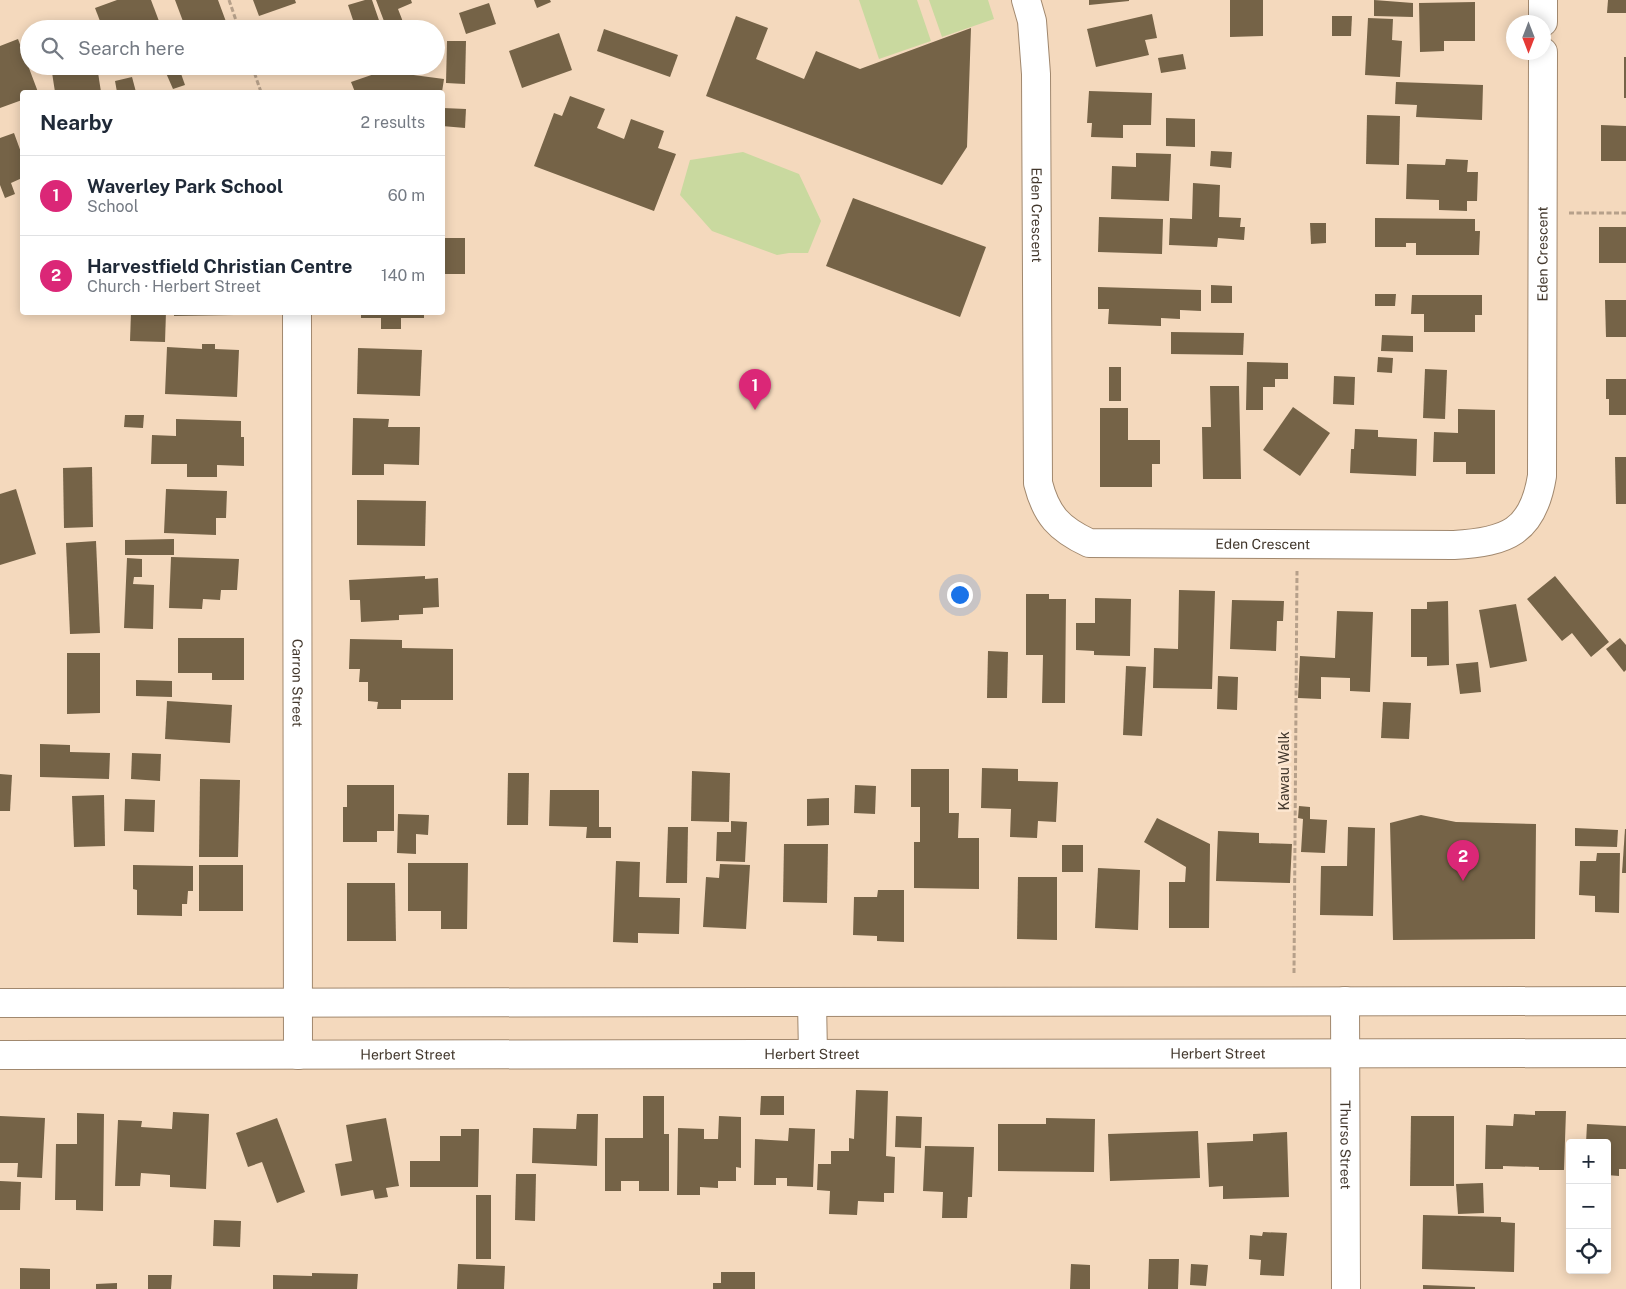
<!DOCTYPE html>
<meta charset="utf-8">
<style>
body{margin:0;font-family:"Public Sans",sans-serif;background:#f6f6f7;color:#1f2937}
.controls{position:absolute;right:15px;bottom:15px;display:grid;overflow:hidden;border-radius:5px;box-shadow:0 2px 12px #0003}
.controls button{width:45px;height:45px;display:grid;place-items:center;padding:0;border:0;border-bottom:1px solid #e0e1e3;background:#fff;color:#1f2937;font:25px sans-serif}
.compass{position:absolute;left:1506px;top:15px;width:45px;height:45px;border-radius:50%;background:#fff;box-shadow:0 2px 12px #0003;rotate:180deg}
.you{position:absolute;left:959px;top:594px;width:18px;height:18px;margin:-12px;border:4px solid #fff;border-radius:50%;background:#1a73e8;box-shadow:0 0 0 8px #1a73e833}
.badge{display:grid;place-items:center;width:32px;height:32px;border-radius:50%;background:#db2777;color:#fff;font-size:16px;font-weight:700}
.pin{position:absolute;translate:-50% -41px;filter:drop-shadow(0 1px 2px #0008)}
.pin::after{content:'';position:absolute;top:26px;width:18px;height:15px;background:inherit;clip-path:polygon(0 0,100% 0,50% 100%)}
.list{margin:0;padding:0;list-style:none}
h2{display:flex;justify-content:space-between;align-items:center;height:65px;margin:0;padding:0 20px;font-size:21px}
h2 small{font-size:16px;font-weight:400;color:#747a83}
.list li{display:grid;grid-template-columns:32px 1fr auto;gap:15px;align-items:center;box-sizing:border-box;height:80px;padding:0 20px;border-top:1px solid #e0e1e3}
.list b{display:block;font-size:19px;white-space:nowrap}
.list p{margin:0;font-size:16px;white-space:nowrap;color:#747a83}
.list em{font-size:16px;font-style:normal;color:#747a83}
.icon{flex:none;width:28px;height:28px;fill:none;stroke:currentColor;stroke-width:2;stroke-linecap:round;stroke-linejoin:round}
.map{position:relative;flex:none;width:1626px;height:1289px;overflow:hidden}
.search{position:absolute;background:#fff;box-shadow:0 2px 12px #0003;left:20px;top:20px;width:425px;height:55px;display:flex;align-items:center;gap:12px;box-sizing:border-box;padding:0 18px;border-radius:28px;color:#747a83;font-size:19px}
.panel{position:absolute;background:#fff;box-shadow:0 2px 12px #0003;left:20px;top:90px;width:425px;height:225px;border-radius:5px}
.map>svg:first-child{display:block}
.green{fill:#c9d99f}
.building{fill:#756347}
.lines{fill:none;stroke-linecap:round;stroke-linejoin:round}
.street-casing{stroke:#a1886e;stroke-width:30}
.secondary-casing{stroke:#a1886e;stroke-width:30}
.path{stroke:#b6a08a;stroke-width:3;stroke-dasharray:5 2.5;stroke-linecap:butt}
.street{stroke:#fff;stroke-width:28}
.secondary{stroke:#fff;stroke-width:28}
.labels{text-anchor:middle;stroke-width:5;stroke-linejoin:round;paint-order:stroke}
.street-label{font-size:14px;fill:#43382d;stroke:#fde7d1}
</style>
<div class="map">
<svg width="1626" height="1289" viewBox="0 0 1626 1289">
<rect width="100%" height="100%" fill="#f4d9bd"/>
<!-- green -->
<g class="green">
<path d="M859,0H917L931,41L879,59Z"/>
<path d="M929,0H988L994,19L942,37Z"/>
<path d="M743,152L799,174L821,221L808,253H789L777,255L712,231L680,195L690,160Z"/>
</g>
<!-- building -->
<g class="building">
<path d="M117,0H151L162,29H103L95,8Z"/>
<path d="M175,0H218L228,27L173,29L184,24Z"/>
<path d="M253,0H295L296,3L259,16Z"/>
<path d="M365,0H372L382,29H339L354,23L348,5Z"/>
<path d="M376,0H411L412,3L398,9L405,27L387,29Z"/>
<path d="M534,0H550L551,2L537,8Z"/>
<path d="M1089,0H1129V1L1089,5Z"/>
<path d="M1230,0H1263V36L1230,37Z"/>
<path d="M1374,0L1413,3V17L1374,16Z"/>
<path d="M1608,0H1626V13H1607Z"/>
<path d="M1475,2V41H1444V51L1420,52L1419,3Z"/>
<path d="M489,3L496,24L466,34L459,13Z"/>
<path d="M1152,14L1157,38L1145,40L1149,55L1096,67L1087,29Z"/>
<path d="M736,16L768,28L756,59L804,79L816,51L860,69L971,28L967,147L942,185L706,96Z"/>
<path d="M1332,16H1352L1351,36H1332Z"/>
<path d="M1368,18L1393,19L1392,40L1402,41L1400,77L1365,75Z"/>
<path d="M265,22L266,29H246V28Z"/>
<path d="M604,29L678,55L670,77L597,51Z"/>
<path d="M559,33L572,70L522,88L509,51Z"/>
<path d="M18,39L38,92H22V100L0,108V46Z"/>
<path d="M447,41H466L465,84L446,83Z"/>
<path d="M1183,54L1186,69L1161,73L1158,58Z"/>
<rect x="1624" y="57" width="2" height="41"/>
<path d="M51,66H97L101,92H55Z"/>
<path d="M179,68L185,85L173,89L166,73Z"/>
<path d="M383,71L444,79L442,92H355L351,82Z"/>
<path d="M132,77L136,92H117L115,81Z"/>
<path d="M1396,82L1483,85L1482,120L1416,117L1417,105L1395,104Z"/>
<path d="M1089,91L1152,93L1151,125H1123V138L1091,137L1092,123H1087Z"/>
<path d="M570,96L605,109L597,128L624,139L631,119L664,131L658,148L676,154L654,211L534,166L554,113L562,116Z"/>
<path d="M443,108L466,109L465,128L442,126Z"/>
<path d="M1367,115L1400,116L1399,165L1366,164Z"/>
<path d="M1166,118L1195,119V147L1166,146Z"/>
<path d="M1601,125L1626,126V161H1601Z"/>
<path d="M14,133L22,155V169L20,171L22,178L11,183L15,194L5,198L0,185V138Z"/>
<path d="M1211,151L1232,152L1231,168L1210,166Z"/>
<path d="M1136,153L1171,154L1169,201L1111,199L1112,166L1136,167Z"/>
<path d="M1446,159L1468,160L1467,172H1478L1477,201H1467V211L1439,210V200L1406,199L1407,164L1445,165Z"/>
<path d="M1193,183L1220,185L1219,217L1241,218L1240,227H1245L1244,240L1218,238L1217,247L1169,245L1170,218L1192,219Z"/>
<path d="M853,198L986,247L960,317L826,266Z"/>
<path d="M1099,217L1163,219L1162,254L1098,252Z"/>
<path d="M1375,218L1475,219V231H1480L1479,255H1416V243H1406V247H1375Z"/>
<path d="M1310,223H1326V243L1311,244Z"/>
<rect x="1599" y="227" width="27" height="36"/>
<rect x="442" y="238" width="23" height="36"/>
<path d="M1211,285L1232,286V303H1211Z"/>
<path d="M1098,287L1201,290V311L1180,310V319L1161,318V326L1108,324L1109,309H1098Z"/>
<path d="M1375,294H1396L1395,306H1375Z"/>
<path d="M1412,295H1482V315H1475V332H1424V314H1411Z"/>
<path d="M1605,300H1626V337H1606Z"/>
<path d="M131,312H166L165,342L130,341Z"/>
<path d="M174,312H234V315L174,316Z"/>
<path d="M361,312H424V318H401V329H381V318H361Z"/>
<path d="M1171,332L1244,333L1243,355L1171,354Z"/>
<path d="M1382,335L1413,336V352L1381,351Z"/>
<path d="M202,344H215V349L239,350L237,397L165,394L167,347L202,349Z"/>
<path d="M358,348L422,350L420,396L357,394Z"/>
<path d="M1378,357L1393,358L1392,373L1377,372Z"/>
<path d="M1247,362L1288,363V379H1275V387H1263V410H1246Z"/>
<rect x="1109" y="367" width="12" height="34"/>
<path d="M1425,369L1447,370L1445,419L1423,418Z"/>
<path d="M1334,376L1355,377L1354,405L1333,404Z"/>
<path d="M1606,379H1626V415H1609V399H1606Z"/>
<path d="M1210,386H1239L1241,479H1203L1202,427H1211Z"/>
<path d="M1293,407L1330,433L1300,476L1263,450Z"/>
<path d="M1100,408H1128V440H1160V464H1152V487H1100Z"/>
<path d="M1458,409L1495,410V474H1466V462H1433L1434,432L1458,433Z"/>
<path d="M125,415H144L143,428L124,427Z"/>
<path d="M353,418L389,419L388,427H420L419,465L384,464V475H352Z"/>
<path d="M176,419L241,421V437H244V466L217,465V477H187V464H151L152,435L176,436Z"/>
<path d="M1355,429L1378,430V437L1417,439L1416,476L1350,473L1351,449H1354Z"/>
<path d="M1615,457H1626V504H1616Z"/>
<path d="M92,467L93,527L64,528L63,468Z"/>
<path d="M16,489L36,554L0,565V494Z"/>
<path d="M166,489L227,491L226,518H216V535L164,533Z"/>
<path d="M357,500L426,501L425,546L357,545Z"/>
<path d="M174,539V555H125V540Z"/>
<path d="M96,541L100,633L70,634L66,543Z"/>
<path d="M171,557L239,559L237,590H221L220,600L203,599L202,609L169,608Z"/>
<path d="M127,558L142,559V577H134L133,584L154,585L153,629L124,628Z"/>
<path d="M425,576V579L438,578L439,607L423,608V614L399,615V620L361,622L360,600H350L349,580Z"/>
<path d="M1555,576L1609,642L1591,657L1572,633L1562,641L1527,599Z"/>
<path d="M1179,590L1215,591L1212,689L1153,688L1154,648L1178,649Z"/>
<path d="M1026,594H1049V599H1066L1065,703H1042L1043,655H1026Z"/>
<path d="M1095,598L1131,599L1130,656L1094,655V651L1076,650V623H1095Z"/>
<path d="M1232,600L1284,601L1283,621H1277L1276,651L1230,649Z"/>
<path d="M1448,601L1449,665L1427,666V657H1411V609H1427V602Z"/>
<path d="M1516,604L1527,661L1490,668L1479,610Z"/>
<path d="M1337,611L1373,612L1370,692L1350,691V678L1321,677V699L1298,698L1300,656L1335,658Z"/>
<path d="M178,638H244V680H212V673H178Z"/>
<path d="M1620,638L1626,645V670L1624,672L1606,649Z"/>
<path d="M350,639L402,640V648L453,649V700H401V709H377L378,702L368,701V682H359L360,669H349Z"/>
<path d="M988,651L1008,652L1007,698H987Z"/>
<path d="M67,653H100V713L67,714Z"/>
<path d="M1478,662L1481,692L1460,694L1456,664Z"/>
<path d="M1126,666L1146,667L1142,736L1123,735Z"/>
<path d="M1218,676L1238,677L1237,710L1217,709Z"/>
<path d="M136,680L172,681V697L136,696Z"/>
<path d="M167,701L232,705L230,743L165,739Z"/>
<path d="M1383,702L1411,703L1409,739L1381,738Z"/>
<path d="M40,744L70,745V752L110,753L109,779L40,777Z"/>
<path d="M132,753L161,754L160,781L131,779Z"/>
<path d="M982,768L1018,769V781L1058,782L1056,822L1038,821L1037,838L1010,837L1011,809L981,808Z"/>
<path d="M911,769H949V813H959L958,838H979V889L914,888V842H920V807H911Z"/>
<path d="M692,771L730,773L729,822L691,821Z"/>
<path d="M508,773H529L528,825H507Z"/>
<path d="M0,774L12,775L10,811H0Z"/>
<path d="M200,779L240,780L238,857H199Z"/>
<path d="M347,785H394V831H377V842H343V807H347Z"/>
<path d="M855,785L876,786L875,814L854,813Z"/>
<path d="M550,790H599V827H611V838H586L587,827L549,826Z"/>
<path d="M104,795L105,846L74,847L72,796Z"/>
<path d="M829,798V825L807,826V799Z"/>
<path d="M125,799L155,800L154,832L124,831Z"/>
<path d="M1299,806L1310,807V819L1327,820L1325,853L1301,852L1303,819L1298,818Z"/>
<path d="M398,814L429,815L428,835L416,834V854L397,853Z"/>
<path d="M1421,815L1456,822L1536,824L1535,939L1393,940L1390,823Z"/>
<path d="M1157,818L1210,844L1209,928H1169V882H1185L1186,867L1144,842Z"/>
<path d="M731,821L747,822L745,862L716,861L717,832H731Z"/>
<path d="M668,827H688L687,883H666Z"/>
<path d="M1348,827L1375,828L1373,916L1320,915L1321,866H1347Z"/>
<path d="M1575,828L1618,830L1617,847L1575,846Z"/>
<path d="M1625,829H1626V873H1622Z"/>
<path d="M1218,831L1259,833V843L1292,844L1290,883L1216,881Z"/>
<path d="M784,844H828L827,903L783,902Z"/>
<rect x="1062" y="845" width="21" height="27"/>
<path d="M1597,853H1620L1619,913L1595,912V896L1579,895L1580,861H1596Z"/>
<path d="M616,861L640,862L639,897L680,898L679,934L638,933V943L613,942Z"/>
<path d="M408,863H468L467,929H441V911H408Z"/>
<path d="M720,864L750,865L746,929L703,927L706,877L719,878Z"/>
<path d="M133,865L193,866V891H188L187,904H182V916L137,915V890L133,889Z"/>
<rect x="199" y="865" width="44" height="46"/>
<path d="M1098,868L1140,870L1138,930L1095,928Z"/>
<path d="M1018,877H1057V940L1017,939Z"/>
<path d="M347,883H395L396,941H347Z"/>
<path d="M878,890H904V942L877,941V936L853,935L854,897H877Z"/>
<path d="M856,1090L888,1091L886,1156L895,1157L894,1193H884V1202L858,1201L857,1215L829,1214L830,1191L817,1190L818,1164H831V1151H849V1138L854,1139Z"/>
<path d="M643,1096H664V1134H669V1191H639V1181H621V1191H605V1138H643Z"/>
<path d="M761,1096H784V1115H760Z"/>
<path d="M1535,1111H1566L1564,1170H1539V1167L1503,1166V1169H1485L1486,1125L1513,1126L1514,1114L1535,1115Z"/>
<path d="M173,1112L209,1114L206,1189L170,1187V1175L141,1173L140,1186H115L118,1120L142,1121L141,1127L172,1129Z"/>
<path d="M77,1113L104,1114L103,1211L76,1210V1200H55L56,1144H77Z"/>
<path d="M577,1114H598L597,1166L532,1163L533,1128L576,1129Z"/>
<path d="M0,1116L45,1118L42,1178L17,1177L18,1163H0Z"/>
<path d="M719,1116L741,1117V1168L736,1167V1181H718V1188L700,1187V1195H677L678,1128L704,1129V1139H718Z"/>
<path d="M896,1116L922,1117L921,1148L895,1147Z"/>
<path d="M1411,1116H1454V1186H1410Z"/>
<path d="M277,1118L305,1192L277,1203L262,1162L248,1167L236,1133Z"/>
<path d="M386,1118L399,1186L386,1188L388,1197L375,1199L373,1190L341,1196L335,1164L352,1161L346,1125Z"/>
<path d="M1046,1118L1095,1119L1094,1172L998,1171V1124H1046Z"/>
<path d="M1587,1124L1626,1126V1169H1619V1176L1607,1175V1143H1586Z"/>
<path d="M789,1128L815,1129L813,1187L787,1186V1178H776V1185H754L755,1139L788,1141Z"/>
<path d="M461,1129H479L478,1187H410V1161H440V1136H461Z"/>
<path d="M1198,1131L1200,1178L1110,1181L1108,1134Z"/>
<path d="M1287,1132L1289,1197L1223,1199V1186L1209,1187L1207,1143L1253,1141V1134Z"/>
<path d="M925,1146L974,1147L972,1197H968L967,1218H942L943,1192L923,1191Z"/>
<path d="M516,1174H536L535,1221L515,1220Z"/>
<path d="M0,1181L21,1182L20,1210H0Z"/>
<path d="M1483,1183L1484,1213L1458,1214L1456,1184Z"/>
<rect x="476" y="1195" width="15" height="64"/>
<path d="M1423,1215L1501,1217V1222L1515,1223L1514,1272L1422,1269Z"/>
<path d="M214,1220L241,1221L240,1247L213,1246Z"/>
<path d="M1263,1232L1287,1233L1284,1276L1260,1275L1261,1260L1249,1259L1250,1235L1262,1236Z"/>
<path d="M1149,1259H1179L1178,1289H1148Z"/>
<path d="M458,1264L505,1266L504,1289H457Z"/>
<path d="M1071,1264L1090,1265V1289H1070Z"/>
<path d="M1191,1264L1208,1265L1206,1286L1190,1285Z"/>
<path d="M20,1268L50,1269V1289H20Z"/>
<path d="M721,1272H755V1289H713V1283H721Z"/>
<path d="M312,1273L358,1274L357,1289H273V1275L312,1276Z"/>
<path d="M148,1275H172L171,1289H148Z"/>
<path d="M117,1283V1289H96V1284Z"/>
<path d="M1423,1285L1475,1287V1289H1423Z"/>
</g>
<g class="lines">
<!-- street casing -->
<g class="street-casing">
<g id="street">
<path id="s1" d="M1026,0L1032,21L1036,74L1038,483C1046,515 1059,529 1089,543L1454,545C1507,542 1533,532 1542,476L1543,52"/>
<path d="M1543,22V0"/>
<path id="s2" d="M297,312L298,1055"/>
<path id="s3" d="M1345,1001L1346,1289"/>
</g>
</g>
<!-- secondary casing -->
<g class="secondary-casing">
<g id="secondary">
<path d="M812,1002L813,1054"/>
<path d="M0,1003L1626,1001"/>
<path id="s4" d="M0,1055L1626,1053"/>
</g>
</g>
<!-- path -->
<g class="path">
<path d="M229,0L239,29"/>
<path d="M252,66L261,92"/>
<path d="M1569,213H1626"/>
<path d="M1294,973L1297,571"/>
</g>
<!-- street -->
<use href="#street" class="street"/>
<!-- secondary -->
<use href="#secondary" class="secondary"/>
</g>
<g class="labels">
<!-- street labels -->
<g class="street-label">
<text dy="5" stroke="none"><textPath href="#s1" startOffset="216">Eden Crescent</textPath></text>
<text dy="5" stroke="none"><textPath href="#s1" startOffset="1279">Eden Crescent</textPath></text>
<text dy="5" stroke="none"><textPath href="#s1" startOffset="740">Eden Crescent</textPath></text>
<text dy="5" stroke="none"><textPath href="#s2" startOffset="371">Carron Street</textPath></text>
<text transform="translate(1284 771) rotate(-90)" y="5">Kawau Walk</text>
<text dy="5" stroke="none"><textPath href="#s4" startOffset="1218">Herbert Street</textPath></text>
<text dy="5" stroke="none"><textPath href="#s4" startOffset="812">Herbert Street</textPath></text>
<text dy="5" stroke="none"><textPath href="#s4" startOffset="408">Herbert Street</textPath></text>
<text dy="5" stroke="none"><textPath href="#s3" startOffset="144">Thurso Street</textPath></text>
</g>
</g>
</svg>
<div class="controls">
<button>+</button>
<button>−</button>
<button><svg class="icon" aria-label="locate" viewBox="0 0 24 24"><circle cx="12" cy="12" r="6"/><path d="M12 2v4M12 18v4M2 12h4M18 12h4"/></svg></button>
</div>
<svg class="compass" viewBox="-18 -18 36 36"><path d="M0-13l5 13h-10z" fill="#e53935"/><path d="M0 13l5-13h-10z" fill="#747a83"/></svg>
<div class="you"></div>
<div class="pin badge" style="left:755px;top:410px">1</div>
<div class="pin badge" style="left:1463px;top:881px">2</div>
<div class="search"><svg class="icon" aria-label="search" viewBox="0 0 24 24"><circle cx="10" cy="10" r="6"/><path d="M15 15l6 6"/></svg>Search here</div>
<section class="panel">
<h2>Nearby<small>2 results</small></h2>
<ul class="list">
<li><span class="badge">1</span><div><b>Waverley Park School</b><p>School</p></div><em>60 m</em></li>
<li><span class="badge">2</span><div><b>Harvestfield Christian Centre</b><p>Church · Herbert Street</p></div><em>140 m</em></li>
</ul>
</section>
</div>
